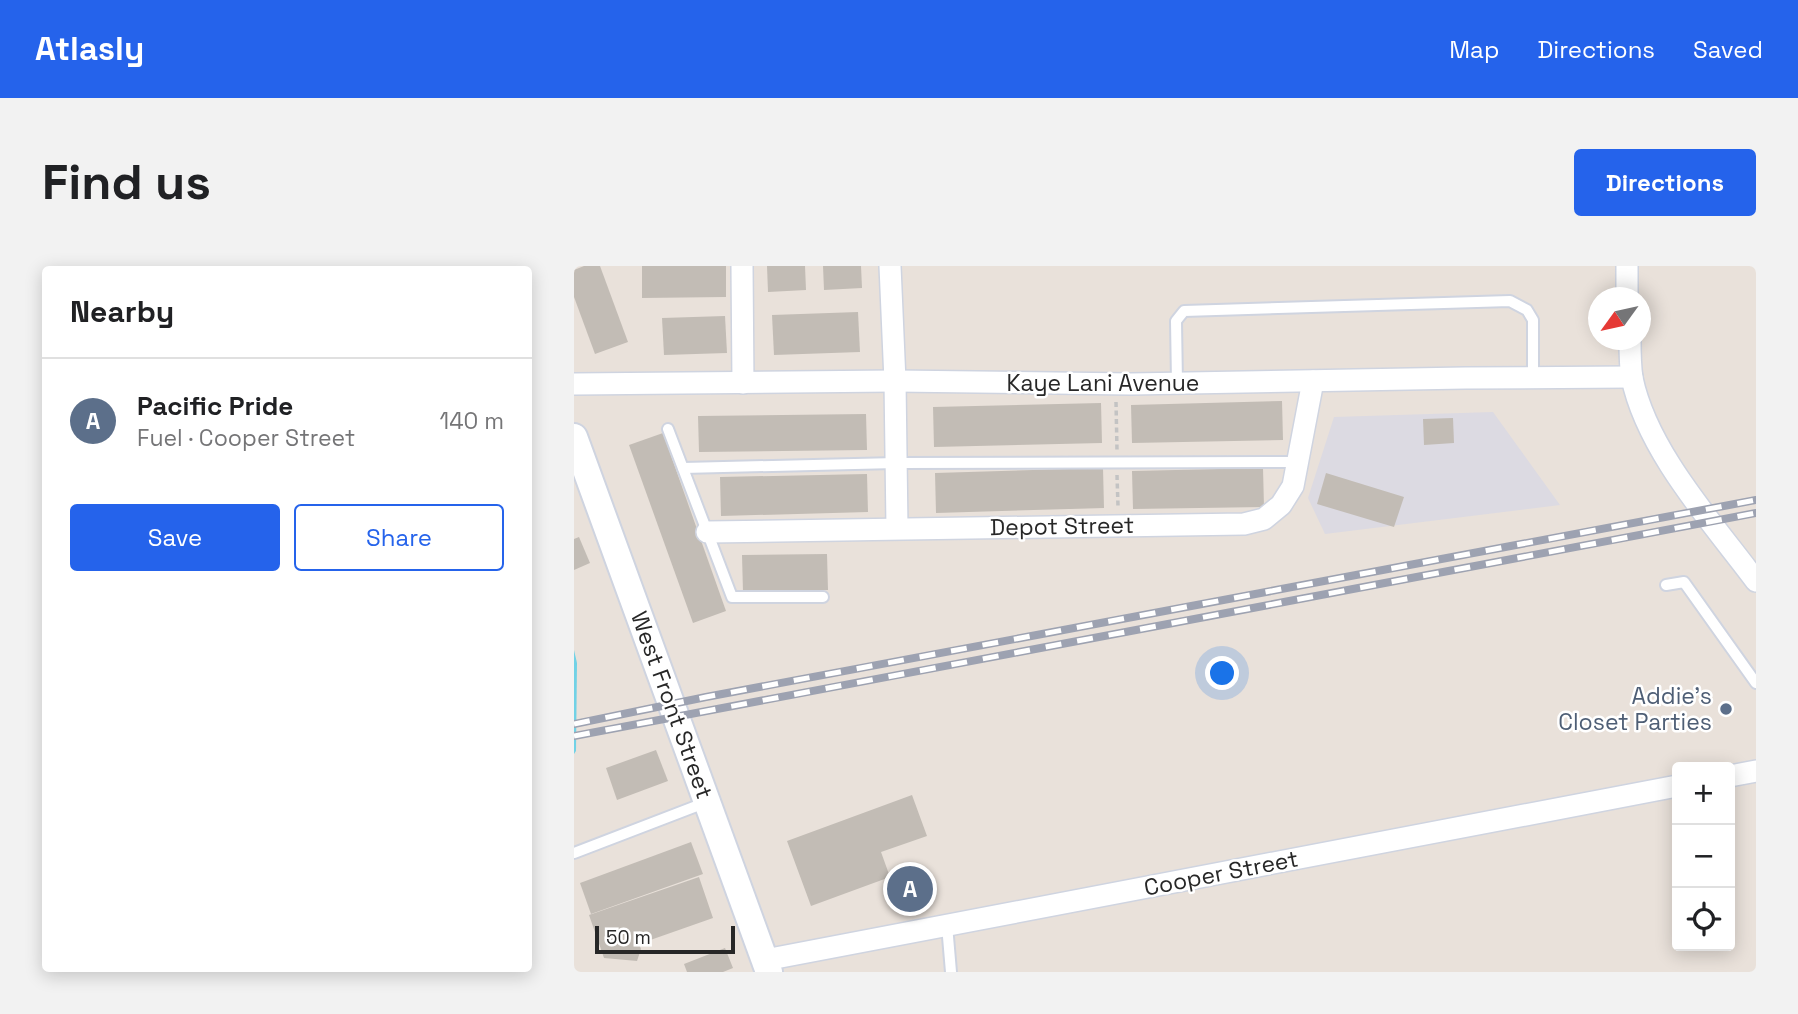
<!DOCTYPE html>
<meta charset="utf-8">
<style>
body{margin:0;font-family:"Space Grotesk",sans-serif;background:#f2f2f2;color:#202124}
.controls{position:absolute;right:21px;bottom:21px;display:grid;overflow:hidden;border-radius:7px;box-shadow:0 4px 18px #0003}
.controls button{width:63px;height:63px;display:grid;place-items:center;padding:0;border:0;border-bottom:2px solid #e0e0e0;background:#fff;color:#202124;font:35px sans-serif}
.compass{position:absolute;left:1014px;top:21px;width:63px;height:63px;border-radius:50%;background:#fff;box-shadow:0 4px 18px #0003;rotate:237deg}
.scale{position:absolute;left:21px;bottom:18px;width:140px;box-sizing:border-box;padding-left:7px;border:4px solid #272727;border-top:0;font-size:19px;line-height:24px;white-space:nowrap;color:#272727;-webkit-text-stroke:5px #fff;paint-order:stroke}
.you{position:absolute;left:649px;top:408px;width:24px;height:24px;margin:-18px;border:5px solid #fff;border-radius:50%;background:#1a73e8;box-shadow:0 0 0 10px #1a73e833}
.badge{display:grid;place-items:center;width:46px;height:46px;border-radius:50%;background:#2563eb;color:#fff;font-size:23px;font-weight:700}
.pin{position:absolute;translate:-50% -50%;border:4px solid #fff;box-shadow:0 2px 7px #0006}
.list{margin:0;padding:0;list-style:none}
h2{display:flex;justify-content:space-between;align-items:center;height:91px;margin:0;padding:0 28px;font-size:30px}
h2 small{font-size:23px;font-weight:400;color:#757577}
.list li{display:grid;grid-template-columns:46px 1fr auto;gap:21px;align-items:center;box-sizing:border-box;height:126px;padding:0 28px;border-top:2px solid #e0e0e0}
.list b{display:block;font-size:26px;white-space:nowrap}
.list p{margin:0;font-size:23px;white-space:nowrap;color:#757577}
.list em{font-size:23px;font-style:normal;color:#757577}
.actions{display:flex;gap:14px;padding:21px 28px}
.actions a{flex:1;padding:16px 0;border:2px solid #2563eb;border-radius:7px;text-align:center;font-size:24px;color:#2563eb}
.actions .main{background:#2563eb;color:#fff}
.icon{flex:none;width:38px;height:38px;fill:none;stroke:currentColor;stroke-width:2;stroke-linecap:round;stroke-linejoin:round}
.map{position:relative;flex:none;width:1182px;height:706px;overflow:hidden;border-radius:7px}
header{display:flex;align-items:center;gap:42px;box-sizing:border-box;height:98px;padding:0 35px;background:#2563eb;color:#fff}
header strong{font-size:33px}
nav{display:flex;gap:38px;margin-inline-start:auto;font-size:24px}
.intro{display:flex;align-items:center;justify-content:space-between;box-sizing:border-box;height:168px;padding:0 42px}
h1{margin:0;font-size:49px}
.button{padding:18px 32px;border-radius:7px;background:#2563eb;color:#fff;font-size:24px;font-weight:700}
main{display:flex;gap:42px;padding:0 42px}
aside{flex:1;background:#fff;border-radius:7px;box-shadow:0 4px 18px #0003}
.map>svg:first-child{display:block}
.industrial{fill:#dcdae2}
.water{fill:#71d2e6}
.building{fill:#c2bcb5}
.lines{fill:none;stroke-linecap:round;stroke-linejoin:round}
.service-casing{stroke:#cfd4e0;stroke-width:14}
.minor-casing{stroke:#cfd4e0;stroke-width:24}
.tertiary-casing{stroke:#cfd4e0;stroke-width:30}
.path{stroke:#c3c3c3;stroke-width:3.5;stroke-dasharray:5 3.5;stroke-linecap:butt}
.service{stroke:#fff;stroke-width:10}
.minor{stroke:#fff;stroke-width:21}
.tertiary{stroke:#fff;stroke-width:26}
.rail-casing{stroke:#9da2b1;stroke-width:8}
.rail{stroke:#fff;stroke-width:5;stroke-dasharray:16;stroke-linecap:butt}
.service-dot{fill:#5c6f8a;stroke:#fff;stroke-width:2.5}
.labels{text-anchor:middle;stroke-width:5;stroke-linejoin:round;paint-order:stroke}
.street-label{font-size:23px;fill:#272727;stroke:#fff}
.service-label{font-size:23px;fill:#4e5e75;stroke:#fff;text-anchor:end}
</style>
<header>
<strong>Atlasly</strong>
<nav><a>Map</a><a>Directions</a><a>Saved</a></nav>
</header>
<div class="intro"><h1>Find us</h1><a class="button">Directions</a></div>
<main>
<aside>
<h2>Nearby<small></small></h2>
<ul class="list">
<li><span class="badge" style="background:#5c6f8a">A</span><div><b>Pacific Pride</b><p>Fuel · Cooper Street</p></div><em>140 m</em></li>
</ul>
<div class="actions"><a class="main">Save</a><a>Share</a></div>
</aside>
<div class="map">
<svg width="1182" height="706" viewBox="0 0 1182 706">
<rect width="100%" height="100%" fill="#e9e1da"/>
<!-- industrial -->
<path class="industrial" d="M919,146L986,239L751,268L734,232L760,151Z"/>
<!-- water -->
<path class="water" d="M0,384L3,397L2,485L0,488Z"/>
<!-- building -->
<g class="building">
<path d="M10,0H26L54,76L21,88L0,31V4Z"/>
<path d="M68,0H152V31L68,32Z"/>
<path d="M193,0H231L232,24L194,26Z"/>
<path d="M249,0H287L288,22L250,24Z"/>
<path d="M284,46L286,86L200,89L198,49Z"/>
<path d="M151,50L153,87L90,89L88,52Z"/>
<path d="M708,135L709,174L558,177L557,139Z"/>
<path d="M527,137L528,177L360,181L359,141Z"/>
<path d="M292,148L293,184L125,186L124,150Z"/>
<path d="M879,152L880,177L850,179L849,153Z"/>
<path d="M89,167L152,345L119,357L55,179Z"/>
<path d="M529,202L530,242L362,247L361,207Z"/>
<path d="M689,202L690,241L559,243L558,205Z"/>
<path d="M752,207L830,231L820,261L743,238Z"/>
<path d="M293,208L294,246L147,250L146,211Z"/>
<path d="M5,271L16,297L0,304V273Z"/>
<path d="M253,288L254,324L169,326L168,289Z"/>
<path d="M82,484L94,515L43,534L32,502Z"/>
<path d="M338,529L353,570L307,586L316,611L237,640L213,575Z"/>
<path d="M117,576L129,608L17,648L6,617Z"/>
<path d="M125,611L139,652L65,678L67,683L63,695L30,692L15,649Z"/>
<path d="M151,682L159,702L149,706H113L110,698Z"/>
</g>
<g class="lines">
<!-- service casing -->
<g class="service-casing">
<g id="service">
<path d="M603,117L602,55L610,45L936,35L953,44L959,54V112"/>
<path d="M94,163L158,331H249"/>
<path d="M109,202L322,197L724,196"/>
<path d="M1092,319L1110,316L1182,417"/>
<path d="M0,587L133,536"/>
<path d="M373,659L377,706"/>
</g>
</g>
<!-- minor casing -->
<g class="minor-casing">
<g id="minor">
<path d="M168,0L169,117"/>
<path d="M316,0L321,115L323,262"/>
<path d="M1053,32V0"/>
<path d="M1056,74C1056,86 1056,99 1058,112C1073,185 1138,256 1182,315"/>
<path d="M0,118L321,115L557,118L891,112L1058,111"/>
<path d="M133,266L670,258L690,253L707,239L719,220L739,115"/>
<path d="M1156,510L1182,505"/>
<path d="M191,694L1103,520"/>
</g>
</g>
<!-- tertiary casing -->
<g class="tertiary-casing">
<path id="tertiary" d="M0,171L195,706"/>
</g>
<!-- path -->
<g class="path">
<path d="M542,136L543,184"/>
<path d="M543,209L544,240"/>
</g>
<!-- service -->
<use href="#service" class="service"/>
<!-- minor -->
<use href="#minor" class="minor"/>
<!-- tertiary -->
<use href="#tertiary" class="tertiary"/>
<!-- rail casing -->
<g class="rail-casing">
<g id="rail">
<path d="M0,458L132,431L1182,234"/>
<path d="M0,470L1182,247"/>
</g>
</g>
<!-- rail -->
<use href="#rail" class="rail"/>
</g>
<!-- markers -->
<circle class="service-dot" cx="1152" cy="443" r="7"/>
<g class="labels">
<!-- street labels -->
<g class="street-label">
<text x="529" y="125">Kaye Lani Avenue</text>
<text transform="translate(488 260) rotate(-1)" y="8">Depot Street</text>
<text transform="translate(98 439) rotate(70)" y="8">West Front Street</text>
<text transform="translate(647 607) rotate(-11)" y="8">Cooper Street</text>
</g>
<!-- service labels -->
<g class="service-label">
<text x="1138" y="438">Addie’s<tspan x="1138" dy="26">Closet Parties</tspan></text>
</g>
</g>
</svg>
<div class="controls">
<button>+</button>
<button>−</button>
<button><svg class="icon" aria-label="locate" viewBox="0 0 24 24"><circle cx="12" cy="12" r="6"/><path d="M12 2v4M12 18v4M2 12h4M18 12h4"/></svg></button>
</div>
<svg class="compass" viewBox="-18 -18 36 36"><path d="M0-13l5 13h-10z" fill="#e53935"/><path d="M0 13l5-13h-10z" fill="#757577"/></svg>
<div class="scale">50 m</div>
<div class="you"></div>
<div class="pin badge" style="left:336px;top:623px;background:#5c6f8a">A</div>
</div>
</main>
